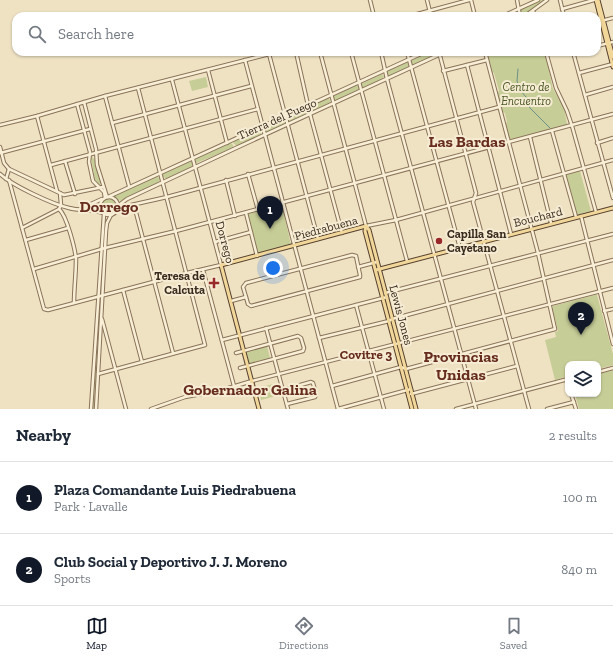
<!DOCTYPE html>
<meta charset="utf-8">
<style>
body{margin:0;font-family:"Zilla Slab",serif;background:#f6f6f7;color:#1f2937}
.controls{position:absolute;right:12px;bottom:12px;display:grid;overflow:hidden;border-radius:8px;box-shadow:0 1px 3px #0004}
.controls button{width:36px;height:36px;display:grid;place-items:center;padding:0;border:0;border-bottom:1px solid #e0e1e3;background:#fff;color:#1f2937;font:20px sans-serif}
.you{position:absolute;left:273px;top:268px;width:14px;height:14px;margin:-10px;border:3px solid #fff;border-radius:50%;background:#1a73e8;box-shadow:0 0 0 6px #1a73e833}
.badge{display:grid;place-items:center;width:26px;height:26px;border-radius:50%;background:#111827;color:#fff;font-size:13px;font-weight:700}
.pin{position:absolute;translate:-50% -33px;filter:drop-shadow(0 1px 2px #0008)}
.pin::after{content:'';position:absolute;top:21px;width:14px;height:12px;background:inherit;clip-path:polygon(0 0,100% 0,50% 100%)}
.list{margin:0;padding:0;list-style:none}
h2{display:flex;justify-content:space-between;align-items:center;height:52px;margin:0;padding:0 16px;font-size:17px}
h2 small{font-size:13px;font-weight:400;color:#747a83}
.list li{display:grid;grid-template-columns:26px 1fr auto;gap:12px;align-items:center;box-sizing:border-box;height:72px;padding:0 16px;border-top:1px solid #e0e1e3}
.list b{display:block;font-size:15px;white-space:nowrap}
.list p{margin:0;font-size:13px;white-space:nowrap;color:#747a83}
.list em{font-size:13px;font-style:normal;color:#747a83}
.icon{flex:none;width:22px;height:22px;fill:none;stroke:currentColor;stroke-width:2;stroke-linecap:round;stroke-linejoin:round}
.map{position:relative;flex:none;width:613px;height:409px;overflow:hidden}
.search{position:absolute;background:#fff;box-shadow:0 1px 3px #0004;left:12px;right:12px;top:12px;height:44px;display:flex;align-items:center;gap:10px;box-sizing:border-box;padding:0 14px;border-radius:12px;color:#747a83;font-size:15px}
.sheet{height:196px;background:#fff}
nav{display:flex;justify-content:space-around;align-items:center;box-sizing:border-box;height:56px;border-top:1px solid #e0e1e3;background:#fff;font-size:11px;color:#747a83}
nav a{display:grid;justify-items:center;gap:2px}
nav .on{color:#111827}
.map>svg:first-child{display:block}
.green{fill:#c7cd97}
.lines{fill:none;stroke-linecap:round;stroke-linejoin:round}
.stream{stroke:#6c9087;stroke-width:1}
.minor-casing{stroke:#897359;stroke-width:4.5}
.major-casing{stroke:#57412e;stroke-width:5}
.minor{stroke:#f9efd7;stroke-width:2.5}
.major{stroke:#f2d79a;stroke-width:3}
.poi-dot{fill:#992829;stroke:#f6ecd3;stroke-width:1.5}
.labels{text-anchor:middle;stroke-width:4;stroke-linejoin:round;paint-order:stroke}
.park-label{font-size:12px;font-style:italic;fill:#495624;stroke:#f6ecd3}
.street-label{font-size:12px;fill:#392b1e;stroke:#f6ecd3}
.poi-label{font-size:12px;font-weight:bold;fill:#392b1e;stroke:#f6ecd3;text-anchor:start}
.neighbourhood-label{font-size:13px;font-weight:bold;fill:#662c1d;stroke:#f6ecd3}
.district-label{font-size:16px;font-weight:bold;fill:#662c1d;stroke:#f6ecd3}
</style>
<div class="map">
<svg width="613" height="409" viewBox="0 0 613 409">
<rect width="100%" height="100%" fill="#efe2c3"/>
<!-- green -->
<g class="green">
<path d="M541,0H545L529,13L521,16V9Z"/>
<path d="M429,52H437L436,55L412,66L411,61Z"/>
<path d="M488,52H545L553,89L564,107L567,124L566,125L509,140L505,125L507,122L505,113L502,112L497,94L499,91L494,73L491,72L487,54Z"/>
<path d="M408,62L409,68L388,78L387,71Z"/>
<path d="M382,74L384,76L382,80L363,88H361V84Z"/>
<path d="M206,77L208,87L192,91L189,81Z"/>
<path d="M357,85L359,87V90L336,101H334V96Z"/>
<path d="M329,98L331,104L310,112V107L311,106Z"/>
<path d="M307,108V113L288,123L287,117Z"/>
<path d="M283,119L285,120V124L265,133L264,128L265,127Z"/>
<path d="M257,130L261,131V135L237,146L233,143L234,141Z"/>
<path d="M230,142L233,145V148L194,164L196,158Z"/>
<path d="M91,157H92L95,160L101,182L99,185L95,180Z"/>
<path d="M189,161L192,162V167L167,179L163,177V172Z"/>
<path d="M580,171L591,211L576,215L565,175Z"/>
<path d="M157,176L160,179L159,182L121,201L119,200L112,196Z"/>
<circle cx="109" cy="206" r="8"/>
<path d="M282,205L291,245L258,253L248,214Z"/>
<path d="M595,295H597L613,354V365L598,369V364H568V376L555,380L545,340L556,337L555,332L558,331L552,308L553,306Z"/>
<path d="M99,299H101V300L95,409H92Z"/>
<path d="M267,346L270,358L249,364L246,352Z"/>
<path d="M613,370V409H579L575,394H598V374Z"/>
<path d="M277,383L280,395L261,400L258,388Z"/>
</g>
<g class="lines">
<!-- stream -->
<path class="stream" d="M518,69L517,81L520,90L526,97L530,108L550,128"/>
<!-- minor casing -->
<g class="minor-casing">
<g id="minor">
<path d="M370,0L374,16"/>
<path d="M427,0L431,16"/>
<path d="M471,0L475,16"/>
<path d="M517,0L520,16"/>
<path d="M560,0L564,16"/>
<path d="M562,9L594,0"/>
<path d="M533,11L535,16"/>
<path d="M410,16L469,0"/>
<path d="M503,16L538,0"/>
<path d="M525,16L547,0"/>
<path d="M597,22L613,18"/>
<path d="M597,46L613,42"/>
<path d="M296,52L310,114L342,233"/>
<path d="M320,52L366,226L396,220L613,160"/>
<path d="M351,52L407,261"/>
<path d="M381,52L387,79L476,409"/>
<path d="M407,52L460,248"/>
<path d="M439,52L476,193L473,202L529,409"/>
<path d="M546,52L556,88L567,111L572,126L596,212"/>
<path d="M573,52L613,198"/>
<path d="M269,54L318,239"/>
<path d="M245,60L338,409"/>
<path d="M467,65L511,234"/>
<path d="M208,70L227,143"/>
<path d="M443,71L487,60"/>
<path d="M579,73L613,64"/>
<path d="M585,95L613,87"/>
<path d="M105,96L129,186"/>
<path d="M84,102L96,149L97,165L107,197"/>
<path d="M77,104L90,152L89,162L93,181L104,192L105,198"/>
<path d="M37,116L57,191"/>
<path d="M112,123L251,86"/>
<path d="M0,125L37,116L105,96L277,52"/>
<path d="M552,131L576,217"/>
<path d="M530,137L551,223"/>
<path d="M597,143L613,138"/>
<path d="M0,147L4,163L9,169L64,195L103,187"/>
<path d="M0,153L90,129"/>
<path d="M65,161L75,194"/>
<path d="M51,165L258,109"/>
<path d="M0,174C13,186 52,204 69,208C80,211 93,209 103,213"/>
<path d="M248,174L258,210"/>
<path d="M6,179L9,169"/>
<path d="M9,180L44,309L48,310L187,273L221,265L172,80"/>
<path d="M226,180L235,216"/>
<circle cx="109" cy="206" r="9"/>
<path d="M108,197L425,52"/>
<path d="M119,205L127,199L236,148L445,52"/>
<path d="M134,205L173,353"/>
<path d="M118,208L167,197L499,107"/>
<path d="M59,209C67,216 75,249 76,259C76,274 74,289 74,303"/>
<path d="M59,209L61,205L60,193"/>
<path d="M80,209L102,199"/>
<path d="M246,213L257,256"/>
<path d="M581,216L613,344"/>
<path d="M22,228L59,209"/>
<path d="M26,240L68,228"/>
<path d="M215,242L251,232"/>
<path d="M352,255L356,256L360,275V277L251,306L248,304L243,287L246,283Z"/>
<path d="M358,267L377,262"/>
<path d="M34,269L105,248L176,231L613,114"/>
<path d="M203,270L234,386"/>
<path d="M123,290L142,362"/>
<path d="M385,293L613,234"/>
<path d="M231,301L246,297"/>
<path d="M356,305L384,409"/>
<path d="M604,311L613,309"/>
<path d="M102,319L126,409"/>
<path d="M266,328L288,409"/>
<path d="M319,338L389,321L392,319L613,260"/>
<path d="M222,340L387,297"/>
<path d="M236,353L298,336L301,338L304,348L303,351L240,368"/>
<path d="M598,372L613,368"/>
<path d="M98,374L205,345L138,88"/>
<path d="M332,386L401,367L406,369L555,329L538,253L485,52"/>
<path d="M283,390L311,382L313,383L316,394L315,397L287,404"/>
<path d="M411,394L517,366"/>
<path d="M571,394L576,409"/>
<path d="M91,409L104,214"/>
<path d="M96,409L106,231L107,223L111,215"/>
<path d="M151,409L185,397L222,390L252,381L613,288"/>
<path d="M338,409L411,389"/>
<path d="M456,409L568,379"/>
<path d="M547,409L574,402"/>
</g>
</g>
<!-- major casing -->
<g class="major-casing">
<g id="major">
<path d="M596,0L613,67"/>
<path d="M598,0L613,57"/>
<path d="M366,226L369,230L416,409"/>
<path d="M366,226L365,231L412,409"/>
<path d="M376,270L613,208"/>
<path d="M259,409L221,265L366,226"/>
</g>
</g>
<!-- minor -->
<use href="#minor" class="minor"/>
<!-- major -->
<use href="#major" class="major"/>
</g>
<!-- markers -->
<g class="poi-dot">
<circle cx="439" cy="241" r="4"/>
<path d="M212 277h4v4h4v4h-4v4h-4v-4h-4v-4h4z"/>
</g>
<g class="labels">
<!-- park labels -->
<g class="park-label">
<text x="526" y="91">Centro de<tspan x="526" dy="14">Encuentro</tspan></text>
</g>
<!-- street labels -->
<g class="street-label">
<text transform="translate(277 119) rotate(-24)" y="4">Tierra del Fuego</text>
<text transform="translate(538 217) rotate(-14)" y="4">Bouchard</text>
<text transform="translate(326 228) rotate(-15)" y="4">Piedrabuena</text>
<text transform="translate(225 242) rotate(75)" y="4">Dorrego</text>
<text transform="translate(401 315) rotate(75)" y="4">Lewis Jones</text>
</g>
<!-- poi labels -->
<g class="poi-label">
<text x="447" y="238">Capilla San<tspan x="447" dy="14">Cayetano</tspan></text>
<text x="205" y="280" text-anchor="end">Teresa de<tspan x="205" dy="14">Calcuta</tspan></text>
</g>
<!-- neighbourhood labels -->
<g class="neighbourhood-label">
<text x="366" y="359">Covitre 3</text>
</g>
<!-- district labels -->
<g class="district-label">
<text x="467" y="147">Las Bardas</text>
<text x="109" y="212">Dorrego</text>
<text x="461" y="362">Provincias<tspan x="461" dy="18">Unidas</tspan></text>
<text x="250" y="395">Gobernador Galina</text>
</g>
</g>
</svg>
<div class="controls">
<button><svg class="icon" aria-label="layers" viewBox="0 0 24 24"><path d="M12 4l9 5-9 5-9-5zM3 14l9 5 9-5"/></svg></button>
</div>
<div class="you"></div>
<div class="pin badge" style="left:270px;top:229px">1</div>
<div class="pin badge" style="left:581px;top:335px">2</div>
<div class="search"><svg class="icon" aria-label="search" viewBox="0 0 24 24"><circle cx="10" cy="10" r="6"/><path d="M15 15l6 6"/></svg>Search here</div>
</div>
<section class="sheet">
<h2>Nearby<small>2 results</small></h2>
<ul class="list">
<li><span class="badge">1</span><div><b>Plaza Comandante Luis Piedrabuena</b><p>Park · Lavalle</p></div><em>100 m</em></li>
<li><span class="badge">2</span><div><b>Club Social y Deportivo J. J. Moreno</b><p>Sports</p></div><em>840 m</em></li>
</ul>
</section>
<nav>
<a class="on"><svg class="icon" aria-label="map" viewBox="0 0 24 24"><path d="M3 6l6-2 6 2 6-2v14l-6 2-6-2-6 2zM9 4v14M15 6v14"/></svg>Map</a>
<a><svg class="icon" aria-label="directions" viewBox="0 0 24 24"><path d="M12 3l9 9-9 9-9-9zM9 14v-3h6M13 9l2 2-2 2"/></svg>Directions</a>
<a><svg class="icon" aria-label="saved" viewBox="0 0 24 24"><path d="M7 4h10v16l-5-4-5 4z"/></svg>Saved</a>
</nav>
